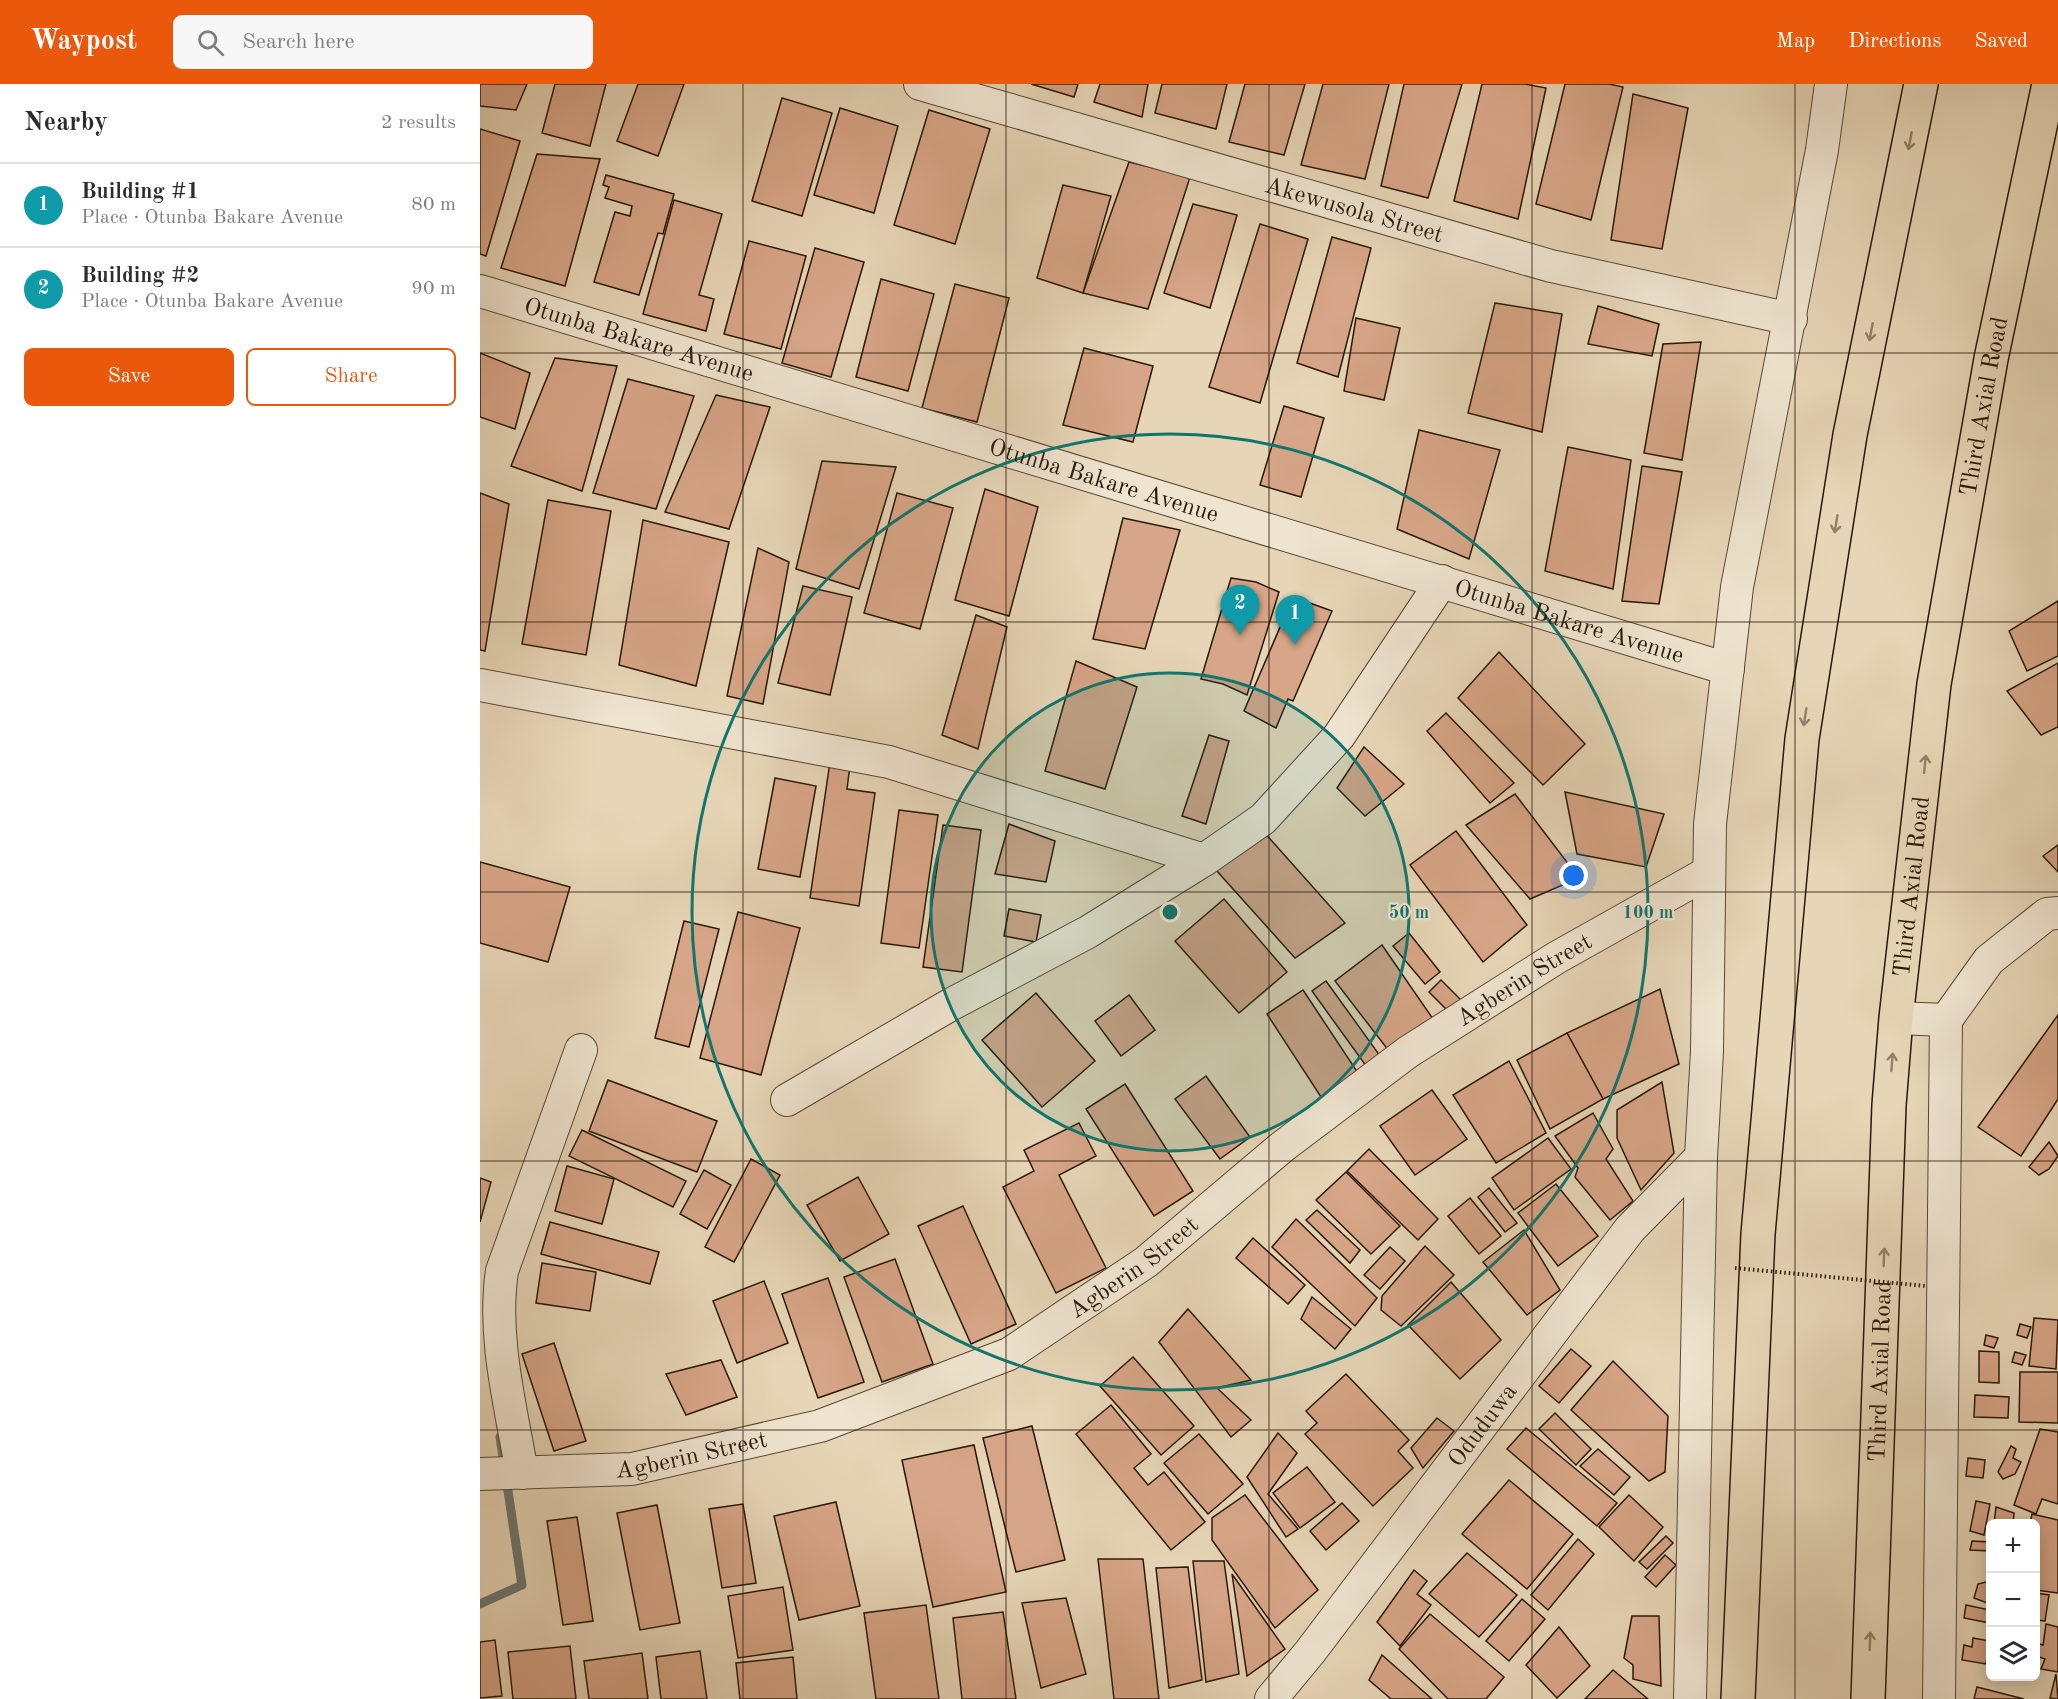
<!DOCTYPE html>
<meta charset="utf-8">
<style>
body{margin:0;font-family:"Old Standard TT",serif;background:#f7f7f7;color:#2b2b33}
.controls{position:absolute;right:18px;bottom:18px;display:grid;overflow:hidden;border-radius:9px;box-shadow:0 3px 15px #0003}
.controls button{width:54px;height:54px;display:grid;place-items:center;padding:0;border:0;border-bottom:2px solid #e1e1e2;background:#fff;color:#2b2b33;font:30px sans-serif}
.you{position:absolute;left:1094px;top:792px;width:21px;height:21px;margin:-15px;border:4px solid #fff;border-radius:50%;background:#1a73e8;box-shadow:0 0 0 9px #1a73e833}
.badge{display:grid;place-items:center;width:39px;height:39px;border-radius:50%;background:#ea580c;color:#fff;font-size:20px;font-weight:700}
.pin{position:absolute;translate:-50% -50px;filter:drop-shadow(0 2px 3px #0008)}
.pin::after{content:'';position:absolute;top:32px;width:21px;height:18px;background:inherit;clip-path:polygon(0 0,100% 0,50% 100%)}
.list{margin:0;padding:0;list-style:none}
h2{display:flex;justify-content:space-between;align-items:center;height:78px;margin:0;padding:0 24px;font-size:26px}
h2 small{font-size:20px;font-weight:400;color:#7c7c81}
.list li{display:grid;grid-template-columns:39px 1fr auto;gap:18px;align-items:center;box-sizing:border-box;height:84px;padding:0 24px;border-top:2px solid #e1e1e2}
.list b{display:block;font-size:22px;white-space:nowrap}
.list p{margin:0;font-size:20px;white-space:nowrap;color:#7c7c81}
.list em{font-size:20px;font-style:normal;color:#7c7c81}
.actions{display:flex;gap:12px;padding:18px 24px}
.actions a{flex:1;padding:14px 0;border:2px solid #ea580c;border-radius:9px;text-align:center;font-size:21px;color:#ea580c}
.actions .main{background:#ea580c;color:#fff}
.icon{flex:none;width:33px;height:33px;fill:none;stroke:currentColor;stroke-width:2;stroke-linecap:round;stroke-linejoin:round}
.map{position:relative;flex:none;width:1578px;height:1615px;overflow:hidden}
header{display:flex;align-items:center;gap:36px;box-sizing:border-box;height:84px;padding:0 30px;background:#ea580c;color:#fff}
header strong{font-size:28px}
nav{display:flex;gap:33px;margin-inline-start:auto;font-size:21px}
.search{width:420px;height:54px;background:#f7f7f7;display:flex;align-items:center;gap:15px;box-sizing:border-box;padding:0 21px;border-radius:9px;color:#7c7c81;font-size:22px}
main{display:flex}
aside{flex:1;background:#fff}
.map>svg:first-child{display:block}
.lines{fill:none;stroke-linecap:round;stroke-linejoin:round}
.stream{stroke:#6e7772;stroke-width:9}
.building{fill:#d7a587;stroke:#291808;stroke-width:1.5}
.minor-casing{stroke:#584734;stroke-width:34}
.highway-casing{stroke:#291808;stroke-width:36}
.minor{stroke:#efe4d0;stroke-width:32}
.highway{stroke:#e6d5b6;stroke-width:33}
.path-bridge{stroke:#291808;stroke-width:4;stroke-dasharray:1.5 3;stroke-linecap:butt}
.oneway{stroke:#918068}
.grid{fill:none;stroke:#291808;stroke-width:1.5;stroke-opacity:0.55}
.ring{fill:none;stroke:#0f766e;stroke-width:3}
.labels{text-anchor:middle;stroke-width:4.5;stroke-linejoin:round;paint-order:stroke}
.street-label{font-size:24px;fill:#291808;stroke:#efe4d0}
.centre{fill:#0f766e;stroke:#efe4d0;stroke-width:3}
.ring-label{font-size:18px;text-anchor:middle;font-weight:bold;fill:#0f766e;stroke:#efe4d0;stroke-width:4.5;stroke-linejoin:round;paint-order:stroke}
</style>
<header>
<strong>Waypost</strong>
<div class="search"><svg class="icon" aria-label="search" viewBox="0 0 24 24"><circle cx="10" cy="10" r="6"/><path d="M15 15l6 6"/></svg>Search here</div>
<nav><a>Map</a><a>Directions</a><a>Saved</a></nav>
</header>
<main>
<aside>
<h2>Nearby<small>2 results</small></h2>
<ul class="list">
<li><span class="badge" style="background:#0f9aa8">1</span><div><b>Building #1</b><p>Place · Otunba Bakare Avenue</p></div><em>80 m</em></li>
<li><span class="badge" style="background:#0f9aa8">2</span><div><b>Building #2</b><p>Place · Otunba Bakare Avenue</p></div><em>90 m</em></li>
</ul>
<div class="actions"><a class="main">Save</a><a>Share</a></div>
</aside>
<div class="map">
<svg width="1578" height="1615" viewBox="0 0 1578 1615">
<rect width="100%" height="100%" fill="#e6d5b6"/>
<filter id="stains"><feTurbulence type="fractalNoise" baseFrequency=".00333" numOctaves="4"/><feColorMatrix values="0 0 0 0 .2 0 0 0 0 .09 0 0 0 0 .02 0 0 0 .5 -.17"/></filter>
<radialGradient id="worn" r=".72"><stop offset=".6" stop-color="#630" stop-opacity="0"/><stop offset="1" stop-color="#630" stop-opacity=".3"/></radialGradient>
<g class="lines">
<!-- stream -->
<path class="stream" d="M0,1520L42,1501L20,1353"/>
</g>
<!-- building -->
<g class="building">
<path d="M0,0H47L36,26L0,22Z"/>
<path d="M75,0H126L110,62L62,49Z"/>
<path d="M158,0H204L178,72L137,57Z"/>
<path d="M551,0H598L594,13Z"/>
<path d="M620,0H668L662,33L614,18Z"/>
<path d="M682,0H747L736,45L675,29Z"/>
<path d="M765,0H825L804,71L749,58Z"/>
<path d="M843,0H909L885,95L821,81Z"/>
<path d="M924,0H982L948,114L901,102Z"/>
<path d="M1002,0H1045L1066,4L1038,135L974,117Z"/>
<path d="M1085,0H1129L1143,3L1111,136L1056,120Z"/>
<path d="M1153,10L1208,24L1182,165L1131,156Z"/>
<path d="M302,14L352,29L322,132L272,117Z"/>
<path d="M360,24L418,42L394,129L334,111Z"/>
<path d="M449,26L510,45L475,160L414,141Z"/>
<path d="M0,45L40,57L6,172L0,170Z"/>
<path d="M57,70L120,75L85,202L21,184Z"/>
<path d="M649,78L710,93L668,225L603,209Z"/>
<path d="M126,91L194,110L183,150L178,149L159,211L114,198L135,128L150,132L152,122L125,114L129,103L123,101Z"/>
<path d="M583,101L631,112L603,209L557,194Z"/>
<path d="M194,116L242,130L219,211L234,215L226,247L163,230Z"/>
<path d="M713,120L757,131L730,224L684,209Z"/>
<path d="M780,140L828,155L780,319L729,303Z"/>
<path d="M852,153L891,164L858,293L817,279Z"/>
<path d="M269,157L326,172L301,265L244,250Z"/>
<path d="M335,164L384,178L351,293L302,279Z"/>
<path d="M401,195L454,210L428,307L376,293Z"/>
<path d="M475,200L529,214L497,338L442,324Z"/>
<path d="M1015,219L1082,230L1062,348L988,329Z"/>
<path d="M1118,222L1179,240L1172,272L1108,260Z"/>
<path d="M876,234L920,244L904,316L864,307Z"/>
<path d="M1221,258L1202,376L1164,369L1183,260Z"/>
<path d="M604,264L673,282L653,358L583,341Z"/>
<path d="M0,269L50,289L35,345L0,333Z"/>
<path d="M75,274L137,282L102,407L31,382Z"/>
<path d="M148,295L214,312L176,425L113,409Z"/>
<path d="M236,311L290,323L249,445L185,428Z"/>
<path d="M804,322L844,334L821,413L780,401Z"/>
<path d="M939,346L1020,366L989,475L917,445Z"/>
<path d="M1088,363L1151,376L1133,505L1065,487Z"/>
<path d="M342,377L416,383L379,505L316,485Z"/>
<path d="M1162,382L1202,388L1179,520L1142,517Z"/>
<path d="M505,405L558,423L529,532L475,516Z"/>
<path d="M0,409L29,420L5,567L0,566Z"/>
<path d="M417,409L473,424L440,545L384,529Z"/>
<path d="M68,416L131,427L106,571L42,560Z"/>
<path d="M643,434L700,446L665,565L613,555Z"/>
<path d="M163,436L249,458L216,602L139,581Z"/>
<path d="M278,464L309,478L283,620L247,612Z"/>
<path d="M751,494L776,498L799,508L767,611L743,600L721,595Z"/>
<path d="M323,502L372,513L350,611L298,599Z"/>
<path d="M813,513L852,527L813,617L808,615L796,644L764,627Z"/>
<path d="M1578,517V572L1547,587L1529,547Z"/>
<path d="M496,531L527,543L498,665L462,651Z"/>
<path d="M1019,568L1105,660L1063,701L978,614Z"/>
<path d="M596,577L657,603L625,705L565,687Z"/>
<path d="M1578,579V643L1561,651L1527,607Z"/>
<path d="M966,629L1034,699L1010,719L947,647Z"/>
<path d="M729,651L749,657L726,740L702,732Z"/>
<path d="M884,663L924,700L885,732L857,704Z"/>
<path d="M350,678L370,681L367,705L395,709L379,822L330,814Z"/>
<path d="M295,694L336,702L320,793L278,785Z"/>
<path d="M1085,708L1184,730L1166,783L1097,770Z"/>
<path d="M1035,710L1099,794L1050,815L986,741Z"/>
<path d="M419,726L458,731L439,864L401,859Z"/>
<path d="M529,740L575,757L566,798L515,790Z"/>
<path d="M463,741L501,746L482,888L443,883Z"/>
<path d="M782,746L865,839L815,874L736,786Z"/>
<path d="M976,747L1047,841L1003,878L930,781Z"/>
<path d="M1578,761V788L1563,772Z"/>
<path d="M0,778L90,803L68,878L0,859Z"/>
<path d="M744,815L807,888L759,929L695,857Z"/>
<path d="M529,825L561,831L556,858L524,852Z"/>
<path d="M258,828L320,844L281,991L220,974Z"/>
<path d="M204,837L239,845L209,963L175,954Z"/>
<path d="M929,849L960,888L945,900L913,862Z"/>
<path d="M902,861L953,935L912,971L855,897Z"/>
<path d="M961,896L986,921L970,929L949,908Z"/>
<path d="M846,897L903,976L889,986L832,907Z"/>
<path d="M1180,905L1199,980L1123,1015L1087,949Z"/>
<path d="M823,906L878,989L841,1013L787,930Z"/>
<path d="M556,909L615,977L562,1023L502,956Z"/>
<path d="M649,911L675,946L641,972L615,937Z"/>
<path d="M1578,931V1015L1541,1072L1498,1043Z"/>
<path d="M1087,949L1123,1015L1070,1045L1037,976Z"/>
<path d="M1029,977L1066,1049L1016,1079L973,1011Z"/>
<path d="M726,992L770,1053L740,1075L695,1015Z"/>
<path d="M128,996L237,1037L217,1088L109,1047Z"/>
<path d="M1182,998L1194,1069L1161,1106L1137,1054V1026Z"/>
<path d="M645,1000L713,1107L674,1132L606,1025Z"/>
<path d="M952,1006L987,1055L935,1091L900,1042Z"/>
<path d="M1113,1029L1133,1065L1126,1075L1153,1117L1130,1136L1095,1093L1098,1084L1075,1052Z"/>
<path d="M599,1039L616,1072L579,1091L626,1184L576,1209L523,1103L554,1087L544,1066Z"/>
<path d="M102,1046L206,1097L193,1123L89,1072Z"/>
<path d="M1068,1054L1091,1085L1034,1126L1012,1094Z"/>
<path d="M1569,1058L1578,1072L1569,1085L1559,1091L1549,1083Z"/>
<path d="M889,1065L958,1135L938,1156L867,1087Z"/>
<path d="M271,1075L300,1091L254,1178L225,1163Z"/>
<path d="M87,1082L134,1095L122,1140L75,1127Z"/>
<path d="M224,1086L251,1101L227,1145L200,1130Z"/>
<path d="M866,1088L920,1142L891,1170L836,1116Z"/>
<path d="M378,1093L409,1150L360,1177L327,1121Z"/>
<path d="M0,1094L11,1098L0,1138Z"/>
<path d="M1076,1100L1118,1152L1078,1182L1038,1129Z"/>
<path d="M1009,1104L1037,1139L1025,1148L998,1113Z"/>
<path d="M990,1114L1021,1152L999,1170L968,1132Z"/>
<path d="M483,1122L536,1240L491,1260L438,1142Z"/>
<path d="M837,1126L880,1166L870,1179L826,1136Z"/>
<path d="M816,1135L897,1214L875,1242L792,1163Z"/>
<path d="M70,1138L179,1168L170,1200L61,1170Z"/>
<path d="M1044,1146L1080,1206L1047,1231L1003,1178Z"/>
<path d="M773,1154L825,1201L808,1220L756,1174Z"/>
<path d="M945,1162L974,1191L921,1242L901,1226L902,1212Z"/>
<path d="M910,1163L925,1177L900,1205L884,1191Z"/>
<path d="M415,1175L453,1280L402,1298L364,1193Z"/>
<path d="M62,1179L116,1188L110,1227L56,1219Z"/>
<path d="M348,1194L384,1298L338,1314L302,1210Z"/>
<path d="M284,1197L308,1259L257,1279L233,1217Z"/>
<path d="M971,1198L1021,1256L980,1295L928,1241Z"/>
<path d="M832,1213L871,1245L855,1265L821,1235Z"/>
<path d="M708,1225L771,1296L737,1304L771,1336L751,1353L679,1258Z"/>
<path d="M1554,1234L1578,1236L1576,1285L1549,1282Z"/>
<path d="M1540,1240L1551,1243L1547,1254L1537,1251Z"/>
<path d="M1506,1251L1518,1254L1514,1264L1504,1261Z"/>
<path d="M74,1259L106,1357L74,1367L42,1270Z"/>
<path d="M1091,1265L1111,1282L1079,1319L1059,1302Z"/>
<path d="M1499,1267L1519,1268V1299L1499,1298Z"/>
<path d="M1535,1268L1546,1271L1542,1281L1532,1278Z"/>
<path d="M653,1273L714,1342L681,1371L620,1302Z"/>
<path d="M241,1276L257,1313L206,1331L186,1290Z"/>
<path d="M1133,1277L1188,1332L1185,1388L1169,1397L1091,1326Z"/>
<path d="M1540,1288H1578V1339L1539,1338Z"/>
<path d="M866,1290L929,1356L918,1367L933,1384L893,1422L825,1350L837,1339L826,1327Z"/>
<path d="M1495,1311L1529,1313L1528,1334L1494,1333Z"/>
<path d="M631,1321L671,1370L654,1384L668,1401L684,1388L725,1438L691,1466L596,1350Z"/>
<path d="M1075,1329L1111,1365L1096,1381L1059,1345Z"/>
<path d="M957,1334L974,1347L943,1384L931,1364Z"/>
<path d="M552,1342L585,1476L536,1488L503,1354Z"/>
<path d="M1046,1344L1137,1419L1117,1442L1027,1365Z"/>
<path d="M1560,1345L1578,1348V1420L1562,1415L1556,1430L1534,1421Z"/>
<path d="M798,1349L817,1369L788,1410L818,1445L806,1453L767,1393Z"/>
<path d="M719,1350L763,1400L728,1430L684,1379Z"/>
<path d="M494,1361L526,1508L453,1523L422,1376Z"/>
<path d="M1531,1362L1536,1365L1533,1374L1541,1378L1535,1390L1523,1395L1518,1388Z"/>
<path d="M1118,1365L1150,1393L1134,1411L1100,1382Z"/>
<path d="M1488,1374L1505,1376L1503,1394L1486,1392Z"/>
<path d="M827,1383L855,1418L820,1444L793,1409Z"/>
<path d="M1029,1396L1093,1450L1047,1505L982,1450Z"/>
<path d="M765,1411L838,1506L795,1544L732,1456V1434Z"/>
<path d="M1149,1411L1183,1443L1154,1477L1119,1443Z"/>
<path d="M1496,1417L1510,1420L1504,1451L1490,1447Z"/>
<path d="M356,1418L380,1522L319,1536L294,1432Z"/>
<path d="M862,1419L879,1437L846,1466L830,1447Z"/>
<path d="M263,1420L276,1499L242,1504L229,1425Z"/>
<path d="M177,1421L200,1539L160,1546L137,1429Z"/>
<path d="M1516,1423L1534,1429L1533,1440H1514Z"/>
<path d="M1552,1430L1578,1436V1509L1556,1506V1440H1550Z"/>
<path d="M97,1433L113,1537L83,1541L67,1437Z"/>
<path d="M1186,1452L1193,1459L1167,1485L1159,1478Z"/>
<path d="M1098,1455L1114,1470L1068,1526L1051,1511Z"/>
<path d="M1492,1457L1510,1458V1467L1490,1466Z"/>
<path d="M987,1469L1037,1511L999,1553L949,1510Z"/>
<path d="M1185,1471L1196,1481L1176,1503L1165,1493Z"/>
<path d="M618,1475H663L679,1615H634Z"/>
<path d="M713,1477H744L759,1590L726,1598Z"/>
<path d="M708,1483L722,1596L689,1604L676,1484Z"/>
<path d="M934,1486L947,1497L937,1510L951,1521L920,1562L897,1538Z"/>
<path d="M752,1490L805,1565L767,1592Z"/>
<path d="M1510,1497V1520L1494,1514L1498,1500Z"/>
<path d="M303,1503L313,1566L258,1574L248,1512Z"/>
<path d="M1556,1509L1569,1511L1565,1537L1556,1536Z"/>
<path d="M586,1514L606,1590L561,1604L542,1519Z"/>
<path d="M1042,1515L1065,1535L1029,1577L1006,1557Z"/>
<path d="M446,1521L459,1615H396L384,1529Z"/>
<path d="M1486,1521L1510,1526V1539L1484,1534Z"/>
<path d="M523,1528L536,1615H482L473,1534Z"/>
<path d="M950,1530L1024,1593L1006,1615H968L919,1565Z"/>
<path d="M1152,1532H1179L1181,1602L1153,1595V1581L1144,1574Z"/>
<path d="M1566,1540L1578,1543V1588L1561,1585L1565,1575L1556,1572V1559L1563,1561Z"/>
<path d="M1079,1543L1110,1582L1077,1614L1046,1581Z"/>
<path d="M1493,1554L1510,1557L1506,1580L1482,1576L1484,1561L1492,1563Z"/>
<path d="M15,1556L22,1612L0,1614V1558Z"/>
<path d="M90,1562L96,1615H33L28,1568Z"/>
<path d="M220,1567L227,1615H181L176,1573Z"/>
<path d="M162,1569L168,1615H109L104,1577Z"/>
<path d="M902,1571L952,1615H911L889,1596Z"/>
<path d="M313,1573L317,1615H260L256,1579Z"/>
<path d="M1133,1586L1168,1615H1105Z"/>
<path d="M1576,1590L1578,1615L1570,1614Z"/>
<path d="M1497,1603L1544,1615H1494Z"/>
</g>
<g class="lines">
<!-- minor casing -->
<g class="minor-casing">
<g id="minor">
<path id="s1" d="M440,0L1071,182L1311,235"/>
<path id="s2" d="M0,207L1248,585"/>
<path d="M0,601L409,678L724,776"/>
<path d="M1416,934L1466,936"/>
<path d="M1466,936L1509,876L1567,830L1578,829"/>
<path d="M307,1016L470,921L608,848L724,776L783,735L859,652L962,497"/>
<path d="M42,1389C31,1323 12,1253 22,1187L101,966"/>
<path id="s3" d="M0,1390L152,1385L340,1342L529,1270L666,1178L802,1063L928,968L1076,874L1229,788"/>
<path id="s4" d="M791,1615L830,1568L1150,1145L1221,1073"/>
<path d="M1210,1615L1221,1073L1227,967L1230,740L1257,503L1342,66L1351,0"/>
<path d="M1459,1615L1466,936"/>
</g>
</g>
<!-- highway casing -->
<g class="highway-casing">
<g id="highway">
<path d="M1258,1615L1278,1150L1322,655L1370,351L1441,0"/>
<path id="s5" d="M1388,1615L1409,1021L1416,934L1454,600L1511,275L1569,0"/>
</g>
</g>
<!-- minor -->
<use href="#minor" class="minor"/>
<!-- highway -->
<use href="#highway" class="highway"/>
<!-- path-bridge -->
<path class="path-bridge" d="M1255,1184L1446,1202"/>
</g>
<!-- one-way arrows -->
<defs><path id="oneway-shaft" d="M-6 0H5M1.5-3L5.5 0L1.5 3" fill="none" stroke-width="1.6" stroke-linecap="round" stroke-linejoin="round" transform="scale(1.5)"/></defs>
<g class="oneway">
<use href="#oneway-shaft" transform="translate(1430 57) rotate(101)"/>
<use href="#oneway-shaft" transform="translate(1391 248) rotate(101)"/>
<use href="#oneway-shaft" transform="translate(1356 440) rotate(99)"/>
<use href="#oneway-shaft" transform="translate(1325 633) rotate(99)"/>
<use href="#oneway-shaft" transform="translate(1445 680) rotate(-84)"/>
<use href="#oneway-shaft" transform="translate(1412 978) rotate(-86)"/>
<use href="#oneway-shaft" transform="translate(1404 1173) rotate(-88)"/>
<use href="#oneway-shaft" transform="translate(1390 1557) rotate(-88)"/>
</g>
<!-- grid -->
<path class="grid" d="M263,0V1615M526,0V1615M789,0V1615M1052,0V1615M1315,0V1615M0,269H1578M0,538H1578M0,808H1578M0,1077H1578M0,1346H1578"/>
<!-- distance rings -->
<circle cx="690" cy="828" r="239" fill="#0f766e" fill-opacity=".12"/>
<g class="ring">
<circle cx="690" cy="828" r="239"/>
<circle cx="690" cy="828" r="478"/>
</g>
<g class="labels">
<!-- street labels -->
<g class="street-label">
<text dy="8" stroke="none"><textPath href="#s1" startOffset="452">Akewusola Street</textPath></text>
<text dy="8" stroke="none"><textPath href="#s2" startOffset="166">Otunba Bakare Avenue</textPath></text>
<text dy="8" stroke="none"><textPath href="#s5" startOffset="1300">Third Axial Road</textPath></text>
<text dy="8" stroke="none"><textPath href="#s2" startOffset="652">Otunba Bakare Avenue</textPath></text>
<text dy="8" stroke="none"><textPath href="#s2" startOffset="1138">Otunba Bakare Avenue</textPath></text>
<text dy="8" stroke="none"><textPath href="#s5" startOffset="814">Third Axial Road</textPath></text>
<text dy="8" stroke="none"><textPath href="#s3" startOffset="1185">Agberin Street</textPath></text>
<text dy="8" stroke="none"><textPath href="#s3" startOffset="699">Agberin Street</textPath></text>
<text dy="8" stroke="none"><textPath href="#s5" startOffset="328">Third Axial Road</textPath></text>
<text dy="8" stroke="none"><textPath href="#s4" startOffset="346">Oduduwa</textPath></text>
<text dy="8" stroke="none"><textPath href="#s3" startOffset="213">Agberin Street</textPath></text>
</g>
</g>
<circle cx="690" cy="828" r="9" class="centre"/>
<g class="ring-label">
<text x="929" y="834">50 m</text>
<text x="1168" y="834">100 m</text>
</g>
<rect width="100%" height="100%" filter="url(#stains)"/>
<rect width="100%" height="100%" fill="url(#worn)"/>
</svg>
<div class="controls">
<button>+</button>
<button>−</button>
<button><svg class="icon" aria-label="layers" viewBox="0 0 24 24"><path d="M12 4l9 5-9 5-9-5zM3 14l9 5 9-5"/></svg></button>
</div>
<div class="you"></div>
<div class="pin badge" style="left:815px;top:561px;background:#0f9aa8">1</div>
<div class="pin badge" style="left:760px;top:551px;background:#0f9aa8">2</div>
</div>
</main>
